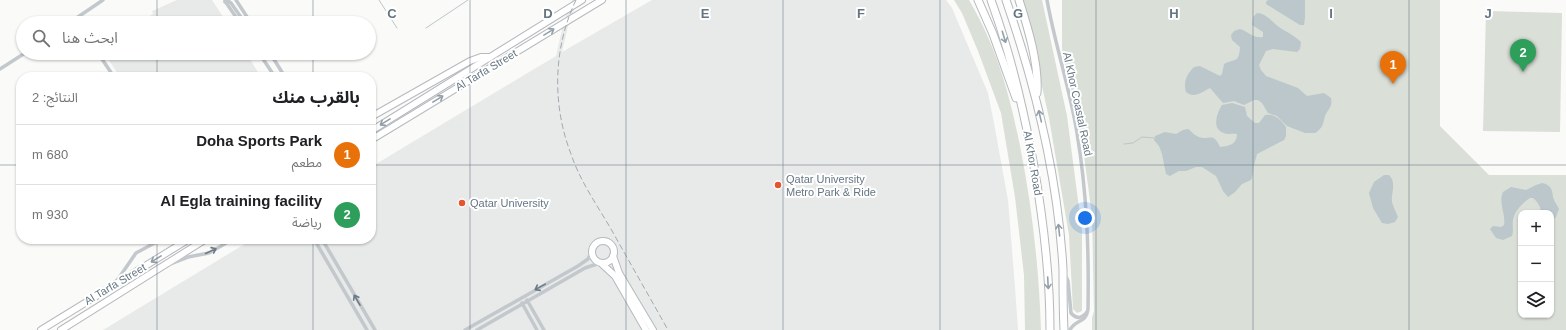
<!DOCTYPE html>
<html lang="ar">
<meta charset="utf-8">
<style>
body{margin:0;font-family:Arial,"Noto Sans Arabic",sans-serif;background:#f2f2f2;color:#202124;direction:rtl}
.controls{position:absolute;right:12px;bottom:12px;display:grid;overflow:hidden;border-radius:8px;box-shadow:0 1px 3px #0004}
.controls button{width:36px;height:36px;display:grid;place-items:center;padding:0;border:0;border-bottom:1px solid #e0e0e0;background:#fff;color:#202124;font:20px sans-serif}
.you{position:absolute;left:1085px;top:218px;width:14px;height:14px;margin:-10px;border:3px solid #fff;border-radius:50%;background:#1a73e8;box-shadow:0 0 0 6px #1a73e833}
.badge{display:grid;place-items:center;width:26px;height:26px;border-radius:50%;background:#0f766e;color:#fff;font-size:13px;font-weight:700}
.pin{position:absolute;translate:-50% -33px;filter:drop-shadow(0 1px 2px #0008)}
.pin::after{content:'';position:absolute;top:21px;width:14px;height:12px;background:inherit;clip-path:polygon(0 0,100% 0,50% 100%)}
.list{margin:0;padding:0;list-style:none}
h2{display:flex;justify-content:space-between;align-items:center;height:52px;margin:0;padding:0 16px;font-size:17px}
h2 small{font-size:13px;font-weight:400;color:#757577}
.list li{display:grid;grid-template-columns:26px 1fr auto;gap:12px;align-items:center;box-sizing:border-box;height:60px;padding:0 16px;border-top:1px solid #e0e0e0}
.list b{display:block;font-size:15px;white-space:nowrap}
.list p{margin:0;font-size:13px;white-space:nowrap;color:#757577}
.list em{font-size:13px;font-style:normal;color:#757577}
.icon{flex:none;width:22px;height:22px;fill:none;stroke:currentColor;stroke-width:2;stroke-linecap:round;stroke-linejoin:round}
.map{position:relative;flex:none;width:1566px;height:330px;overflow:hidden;direction:ltr}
.search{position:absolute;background:#fff;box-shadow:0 1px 3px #0004;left:16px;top:16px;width:360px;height:44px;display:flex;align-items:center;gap:10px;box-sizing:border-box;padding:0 14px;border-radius:22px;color:#757577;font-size:15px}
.panel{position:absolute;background:#fff;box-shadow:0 1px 3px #0004;left:16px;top:72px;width:360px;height:172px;border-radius:16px;direction:rtl}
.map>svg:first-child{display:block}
.built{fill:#e8e9e9}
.green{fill:#dadfd7;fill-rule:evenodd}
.water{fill:#bbc7cb}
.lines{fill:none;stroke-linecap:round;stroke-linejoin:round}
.stream{stroke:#bbc7cb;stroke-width:1}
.primary-casing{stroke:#b5babe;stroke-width:8}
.highway-casing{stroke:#b4b9bd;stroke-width:9}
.street{stroke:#c3c8cc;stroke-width:3.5}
.primary{stroke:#fff;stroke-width:6}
.highway{stroke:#fff;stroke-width:7}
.rail{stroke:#a2aab0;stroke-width:1;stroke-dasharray:6 3;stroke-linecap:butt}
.oneway{stroke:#939fa8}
.oneway2{stroke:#6a7a87}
.grid{fill:none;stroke:#657683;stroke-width:1;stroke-opacity:0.55}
.poi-dot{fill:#e4572e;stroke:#fff;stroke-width:1.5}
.labels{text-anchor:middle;stroke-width:4;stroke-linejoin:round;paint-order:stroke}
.street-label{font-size:11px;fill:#657683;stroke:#fff}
.poi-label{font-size:11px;fill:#657683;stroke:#fff;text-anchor:start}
.grid-label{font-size:13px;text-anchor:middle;font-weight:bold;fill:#657683;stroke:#fff;stroke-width:4;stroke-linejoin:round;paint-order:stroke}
</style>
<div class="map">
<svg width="1566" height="330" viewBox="0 0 1566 330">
<rect width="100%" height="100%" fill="#fafaf8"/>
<!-- built -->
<g class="built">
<path d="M177,0H212L227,23H139L153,14L152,11Z"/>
<path d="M572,0H578L569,22L562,52L652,0H946L952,8L988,93L994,123L1008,200L1015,287L1018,330H103L253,239H371V167L556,56L564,21Z"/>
<path d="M104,53H246L261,77H120Z"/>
</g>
<!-- green -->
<g class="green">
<path d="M954,0H969C997,48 1009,92 1020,146C1032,206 1039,268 1041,330H1025L1024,275L1015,197L1001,113L978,51L962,13Z"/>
<path d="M1023,0H1042L1067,116L1082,231V311L1077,313L1073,309L1069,235L1049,118Z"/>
<path d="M1062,0H1440V126L1489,175H1566V330H1092V318L1094,311L1092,216L1083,148L1075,105L1064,60L1062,48ZM1521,213H1551V315H1521Z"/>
<path d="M1486,11L1562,13L1560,132L1483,131Z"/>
</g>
<!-- water -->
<g class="water">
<path d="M1268,0H1305V18L1304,25H1300L1266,4V2Z"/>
<path d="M1257,13C1266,13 1272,22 1279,27C1286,32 1294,35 1301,42L1300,49L1297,52L1273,49L1266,51L1259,65L1261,70L1266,76L1298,88L1307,96L1324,93L1331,98C1333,107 1328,109 1325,116C1323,124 1323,128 1315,133H1305L1287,126L1277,116L1268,113L1262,103L1258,100H1254L1244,105L1234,101L1223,103L1210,88C1202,92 1194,99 1186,92C1183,82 1187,74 1194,67L1200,66L1220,76L1222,74L1224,64C1235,58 1239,64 1240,47L1232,40L1231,35L1234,31L1240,29C1249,32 1254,39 1263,37V32L1252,25L1253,17Z"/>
<path d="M1232,103L1245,107L1247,116L1255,123H1259L1265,115C1274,113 1281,120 1286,127V136L1284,140L1257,154L1254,165L1253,174L1251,180L1242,184L1235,192L1228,197L1223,191L1216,176L1202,167H1196L1186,171H1179L1170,176L1166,174L1162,154L1159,146L1154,140L1155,136L1165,132L1176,134L1183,130L1188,129C1192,132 1194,135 1199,137C1209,141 1213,131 1220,147C1230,146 1237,144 1237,134C1233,133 1228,135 1224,133C1211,129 1217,113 1222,105Z"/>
<path d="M1384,175H1389L1392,179C1395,187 1391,195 1392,202C1392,204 1397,214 1398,217L1395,222L1388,224L1382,223L1373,208L1369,193L1374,182Z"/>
<path d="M1542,183C1551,185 1552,189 1553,197C1554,201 1557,205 1559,209L1556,217L1551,222V213H1541C1541,207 1538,202 1533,198H1530C1523,202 1514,212 1513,220C1512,226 1514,230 1512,236L1503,240L1496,238L1490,229L1493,226L1501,227L1504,225C1506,214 1498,203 1503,192L1511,187L1526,190L1536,185Z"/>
</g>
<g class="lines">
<!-- stream -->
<g class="stream">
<path d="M379,0L397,28"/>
<path d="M426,28L468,0"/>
<path d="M1124,144L1133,143L1142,137L1154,138"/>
</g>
<!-- primary casing -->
<g class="primary-casing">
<g id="primary">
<path d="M371,117L470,61L481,57H490"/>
<path d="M371,131L582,0"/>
<path d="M371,140L602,0"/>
<circle cx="603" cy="252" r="11"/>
<path d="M613,256L619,273L653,330"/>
<path d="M602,264L615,276L646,330"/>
<path d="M41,330L189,239"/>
<path d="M61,330L206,239"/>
</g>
</g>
<!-- highway casing -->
<g class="highway-casing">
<g id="highway">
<path d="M978,0L993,34L1016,98"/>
<path d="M991,0C1010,52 1023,106 1033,161C1043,217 1050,273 1050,330"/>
<path d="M1006,0C1036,87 1058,178 1063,269C1063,290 1063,310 1064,330"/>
<path d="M1019,0C1028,28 1039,64 1037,93"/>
</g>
</g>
<!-- street -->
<g class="street">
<path d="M236,0L251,23"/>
<path d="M1047,0C1055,45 1070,89 1077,133C1087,194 1089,248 1088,309C1086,324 1075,319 1070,330"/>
<path d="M225,1L240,23"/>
<path d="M225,2L228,1L231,3L245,23"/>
<path d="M69,23L103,0"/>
<path d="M98,53L114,77"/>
<path d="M259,53L275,77"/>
<path d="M270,53L285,77"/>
<path d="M0,69L25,53"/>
<path d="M314,239L367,330"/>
<path d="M322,239L375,330"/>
<path d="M170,264L188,257L209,253L233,239"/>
<path d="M1064,272L1068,281L1071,313C1077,320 1082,318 1087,312"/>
<path d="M116,282L136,253L162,239"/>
<path d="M527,300L544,330"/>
<path d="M522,303L537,330"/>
<path d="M465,330L578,266L588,259L592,251"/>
<path d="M477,330L585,268L600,263"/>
</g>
<!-- primary -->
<use href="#primary" class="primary"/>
<!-- highway -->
<use href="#highway" class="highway"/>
<!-- rail -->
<path class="rail" d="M576,0C553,48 552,105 571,154C580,181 597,205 611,229C630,263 649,296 668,330"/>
</g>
<!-- one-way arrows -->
<defs><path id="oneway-shaft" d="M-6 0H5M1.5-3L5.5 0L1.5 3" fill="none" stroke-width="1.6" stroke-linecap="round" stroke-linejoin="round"/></defs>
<g class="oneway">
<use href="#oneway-shaft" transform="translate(549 32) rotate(-31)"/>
<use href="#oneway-shaft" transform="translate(1004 37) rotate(73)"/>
<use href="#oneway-shaft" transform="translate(438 99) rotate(-31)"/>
<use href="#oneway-shaft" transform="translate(1040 116) rotate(-103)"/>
<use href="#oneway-shaft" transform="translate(385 122) rotate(148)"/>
<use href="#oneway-shaft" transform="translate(1059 230) rotate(-96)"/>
<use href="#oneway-shaft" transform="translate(156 259) rotate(149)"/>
<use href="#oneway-shaft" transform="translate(1048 283) rotate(87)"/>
</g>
<g class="oneway2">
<use href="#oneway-shaft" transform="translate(211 251) rotate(-25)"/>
<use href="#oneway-shaft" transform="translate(540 287) rotate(151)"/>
<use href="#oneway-shaft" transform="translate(357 300) rotate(-120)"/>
</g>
<!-- grid -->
<path class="grid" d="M157,0V23M313,0V23M470,0V330M626,0V330M783,0V330M940,0V330M1096,0V330M1253,0V330M1409,0V330M157,53V77M313,53V77M0,165H21M371,165H1566M157,239V330M313,239V330"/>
<!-- markers -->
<g class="poi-dot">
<circle cx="778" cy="185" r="4"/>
<circle cx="462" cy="203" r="4"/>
</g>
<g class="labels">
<!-- street labels -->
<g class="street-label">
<text transform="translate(486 70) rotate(-31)" y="4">Al Tarfa Street</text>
<text transform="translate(1078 104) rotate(78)" y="4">Al Khor Coastal Road</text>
<text transform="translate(1033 163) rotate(80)" y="4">Al Khor Road</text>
<text transform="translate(115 284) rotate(-31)" y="4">Al Tarfa Street</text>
</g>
<!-- poi labels -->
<g class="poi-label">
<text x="786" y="183">Qatar University<tspan x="786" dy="13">Metro Park &amp; Ride</tspan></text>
<text x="470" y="207">Qatar University</text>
</g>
</g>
<g class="grid-label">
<text x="392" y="18">C</text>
<text x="548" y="18">D</text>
<text x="705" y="18">E</text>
<text x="861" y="18">F</text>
<text x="1018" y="18">G</text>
<text x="1174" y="18">H</text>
<text x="1331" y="18">I</text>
<text x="1488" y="18">J</text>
</g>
</svg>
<div class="controls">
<button>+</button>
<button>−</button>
<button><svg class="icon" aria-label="layers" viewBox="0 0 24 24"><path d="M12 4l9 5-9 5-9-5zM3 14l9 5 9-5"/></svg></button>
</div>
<div class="you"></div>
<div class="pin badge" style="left:1393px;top:84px;background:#e8710a">1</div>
<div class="pin badge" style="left:1523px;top:72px;background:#2e9e5b">2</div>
<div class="search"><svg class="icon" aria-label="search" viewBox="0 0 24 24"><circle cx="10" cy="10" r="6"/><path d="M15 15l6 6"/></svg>ابحث هنا</div>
<section class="panel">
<h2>بالقرب منك<small>النتائج: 2</small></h2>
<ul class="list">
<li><span class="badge" style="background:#e8710a">1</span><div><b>Doha Sports Park</b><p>مطعم</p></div><em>680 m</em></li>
<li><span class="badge" style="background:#2e9e5b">2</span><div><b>Al Egla training facility</b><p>رياضة</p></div><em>930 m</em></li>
</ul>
</section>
</div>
